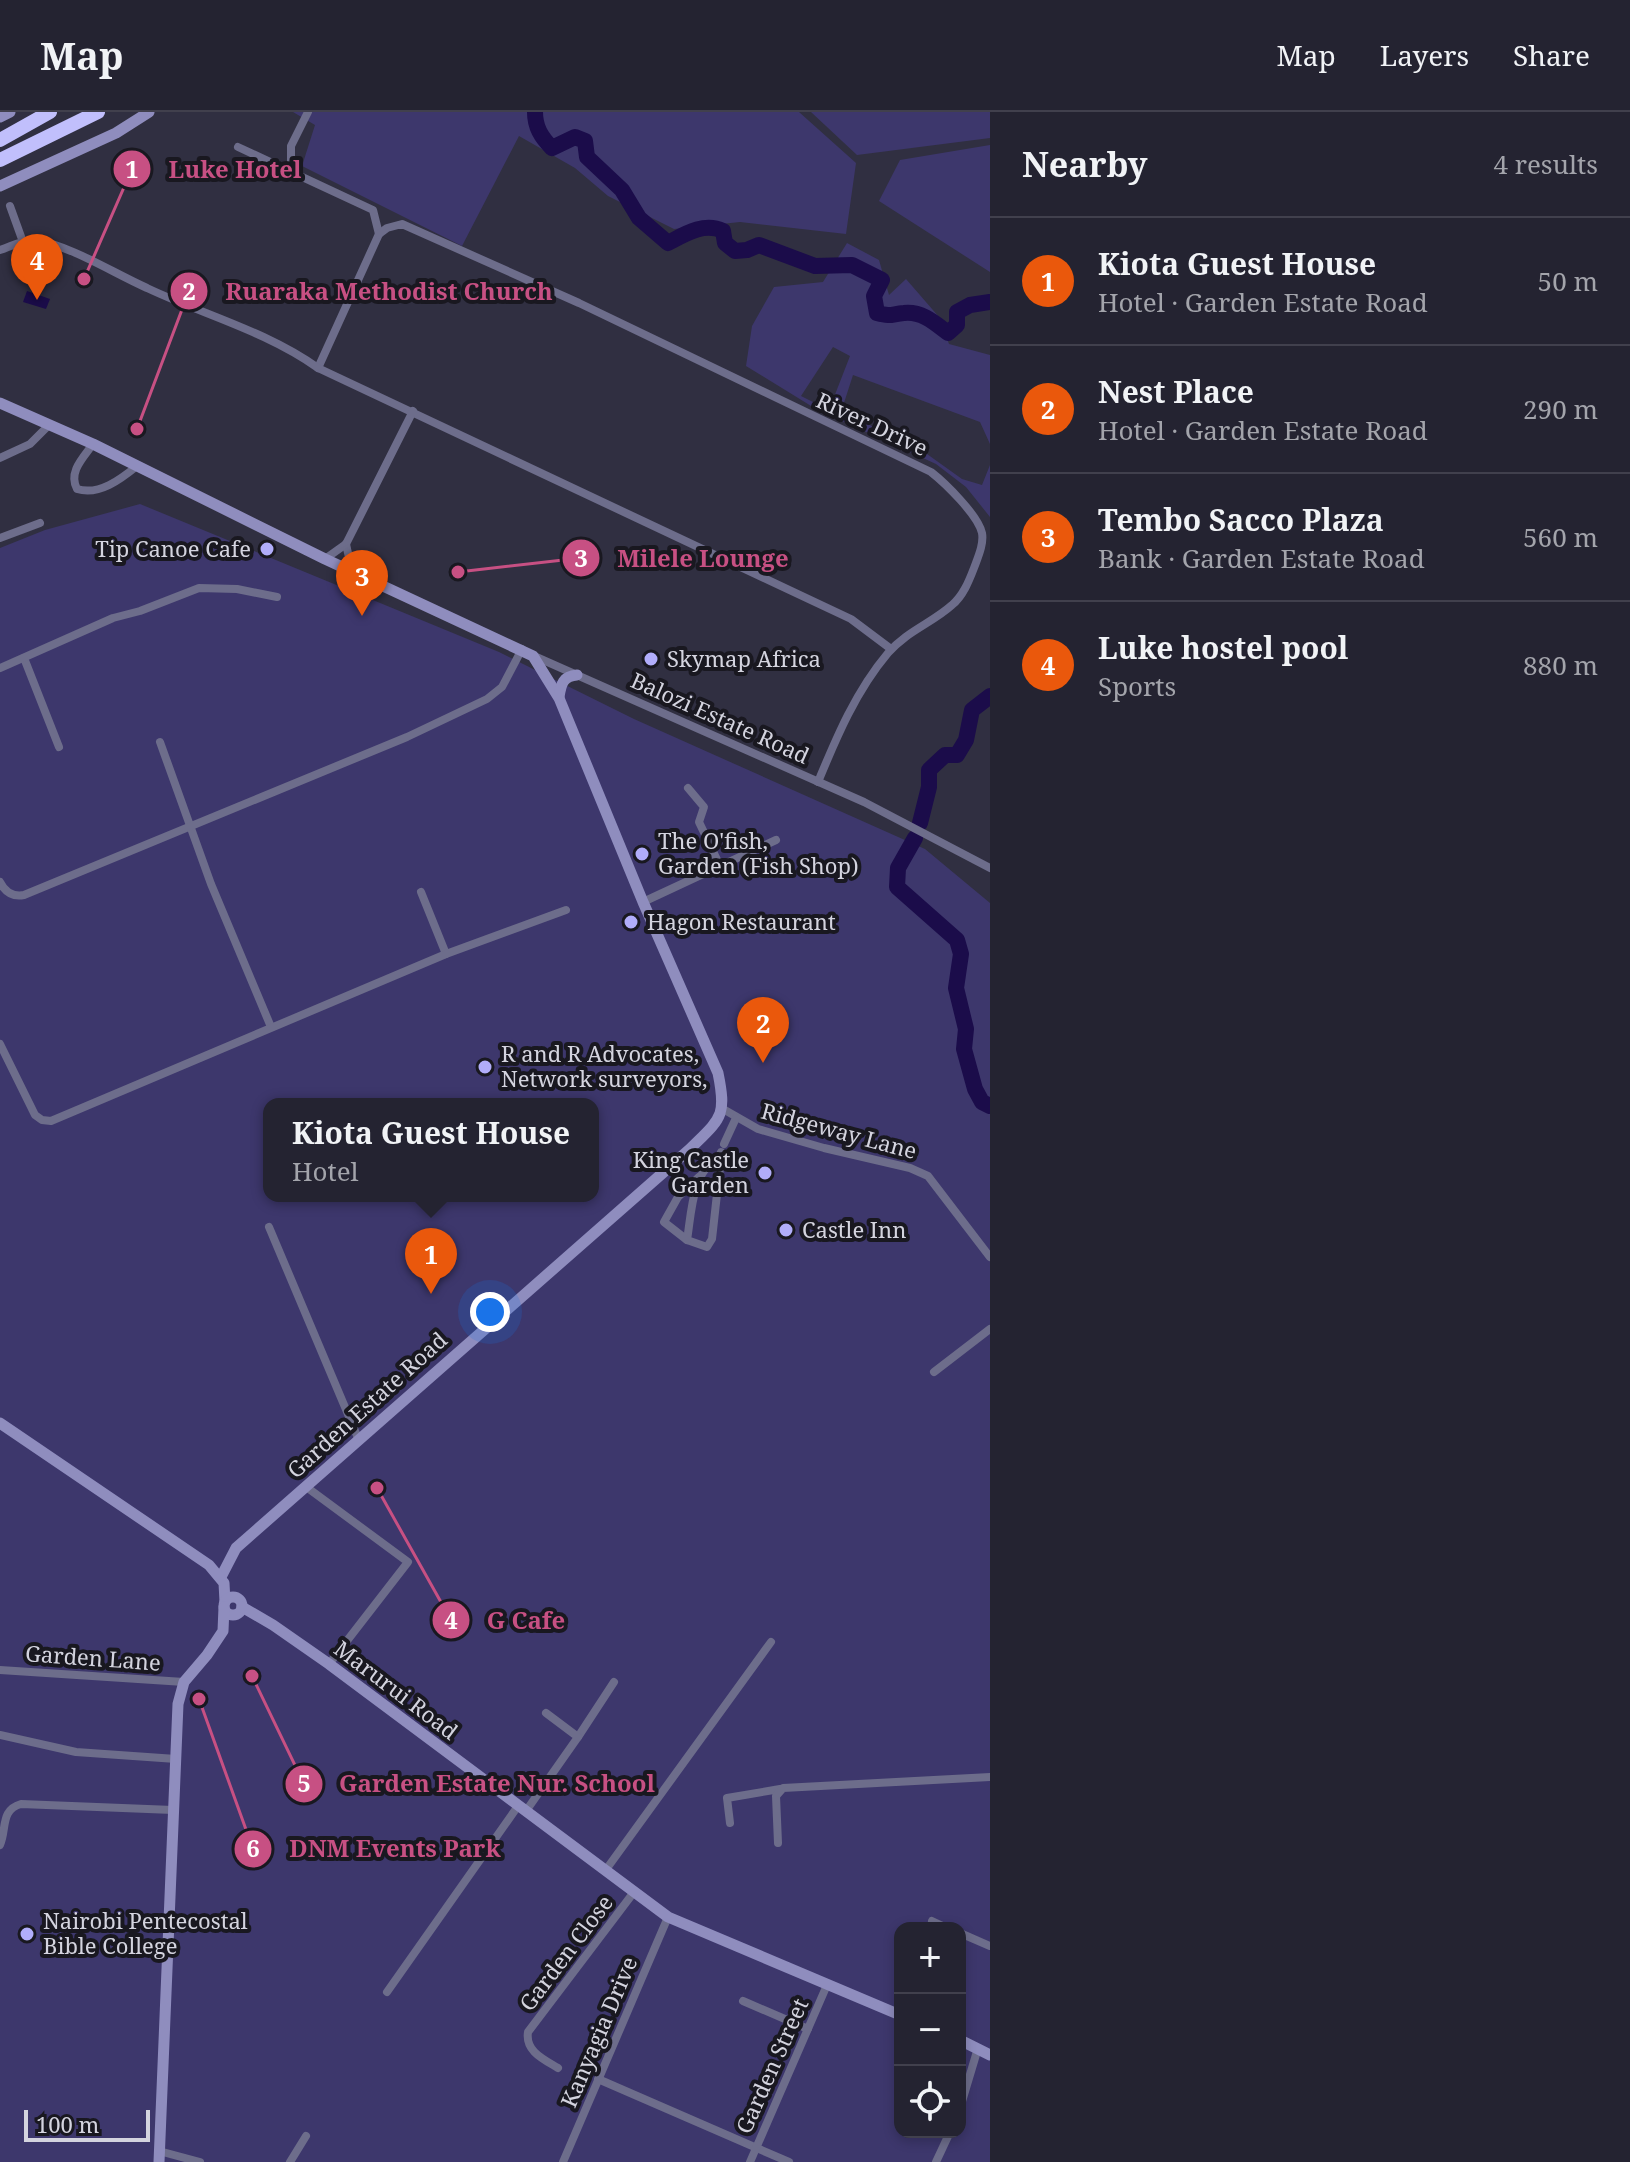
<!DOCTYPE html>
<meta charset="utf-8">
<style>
body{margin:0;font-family:"Noto Serif",serif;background:#2c2b39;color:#f1f3f6}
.controls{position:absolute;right:24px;bottom:24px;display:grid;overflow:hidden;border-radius:16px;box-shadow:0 4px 12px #0003}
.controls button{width:72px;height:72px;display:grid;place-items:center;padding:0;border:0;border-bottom:2px solid #41404d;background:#242331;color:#f1f3f6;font:40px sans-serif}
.scale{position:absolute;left:24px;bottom:20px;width:126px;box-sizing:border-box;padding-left:8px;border:4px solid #d4d4df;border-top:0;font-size:22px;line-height:28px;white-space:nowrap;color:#d4d4df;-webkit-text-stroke:6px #191820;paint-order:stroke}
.you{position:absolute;left:490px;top:1200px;width:28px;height:28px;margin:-20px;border:6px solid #fff;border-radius:50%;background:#1a73e8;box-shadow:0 0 0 12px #1a73e833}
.badge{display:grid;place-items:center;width:52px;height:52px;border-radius:50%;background:#ea580c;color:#fff;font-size:26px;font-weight:700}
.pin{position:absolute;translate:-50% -66px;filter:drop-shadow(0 2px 4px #0008)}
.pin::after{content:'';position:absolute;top:42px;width:28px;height:24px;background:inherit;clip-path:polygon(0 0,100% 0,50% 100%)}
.popup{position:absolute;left:263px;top:986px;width:336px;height:104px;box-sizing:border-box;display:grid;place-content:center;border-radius:16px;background:#242331;filter:drop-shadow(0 2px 6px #0005);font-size:26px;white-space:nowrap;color:#a3a4ab}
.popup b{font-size:30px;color:#f1f3f6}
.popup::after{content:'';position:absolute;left:50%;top:100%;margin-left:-16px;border:16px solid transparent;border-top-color:#242331}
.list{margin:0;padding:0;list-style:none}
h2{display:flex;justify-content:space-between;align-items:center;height:104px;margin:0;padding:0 32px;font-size:34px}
h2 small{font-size:26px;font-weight:400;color:#a3a4ab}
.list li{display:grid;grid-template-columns:52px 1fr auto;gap:24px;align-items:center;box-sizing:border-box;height:128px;padding:0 32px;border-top:2px solid #41404d}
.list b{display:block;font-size:30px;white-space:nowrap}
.list p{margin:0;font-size:26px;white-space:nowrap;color:#a3a4ab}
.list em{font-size:26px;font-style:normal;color:#a3a4ab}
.icon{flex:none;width:44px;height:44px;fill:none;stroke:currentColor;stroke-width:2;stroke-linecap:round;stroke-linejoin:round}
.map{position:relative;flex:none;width:990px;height:2050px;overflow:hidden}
header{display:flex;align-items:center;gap:48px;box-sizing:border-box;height:112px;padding:0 40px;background:#242331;border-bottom:2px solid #41404d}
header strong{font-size:38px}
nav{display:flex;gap:44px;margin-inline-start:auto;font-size:28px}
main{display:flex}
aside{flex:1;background:#242331}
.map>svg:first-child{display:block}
.green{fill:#3d376c;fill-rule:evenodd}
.water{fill:#1b0c4a}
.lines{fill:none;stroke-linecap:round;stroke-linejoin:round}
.river{stroke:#1b0c4a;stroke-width:16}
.street{stroke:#6d6d8b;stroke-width:8}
.secondary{stroke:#8f8dbe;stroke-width:11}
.highway{stroke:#c1bffc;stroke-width:14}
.poi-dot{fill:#b1adfa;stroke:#191820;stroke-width:3}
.labels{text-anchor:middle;stroke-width:8;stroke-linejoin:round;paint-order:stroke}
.street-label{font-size:22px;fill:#d4d4df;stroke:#191820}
.poi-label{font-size:22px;fill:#d4d4df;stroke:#191820;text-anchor:start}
.leader{fill:none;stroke:#c75083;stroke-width:3}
.callout-dot{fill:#c75083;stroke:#191820;stroke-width:3}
.mark-label{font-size:24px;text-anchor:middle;font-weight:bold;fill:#fff}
.callout-label{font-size:24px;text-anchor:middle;font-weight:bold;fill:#c75083;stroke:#191820;stroke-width:8;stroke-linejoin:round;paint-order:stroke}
</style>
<header>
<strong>Map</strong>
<nav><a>Map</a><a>Layers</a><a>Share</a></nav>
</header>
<main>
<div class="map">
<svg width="990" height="2050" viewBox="0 0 990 2050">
<rect width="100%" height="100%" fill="#302f41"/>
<!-- green -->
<g class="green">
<path d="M293,0H799L856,51L846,122L740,110L674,117L608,84L575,56L519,24L462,134L302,54L315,13Z"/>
<path d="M811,0H990V26L857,43Z"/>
<path d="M990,33V160L879,89L900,48Z"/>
<path d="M847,131L879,148L889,183L906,167L939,205L949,232L990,243V332L980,310L853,263L842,297L894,327L927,342L962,367L982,373L990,353V405L966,375L936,352L816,297L746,254L752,214L774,175L823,170ZM833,235L850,244L829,298L801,284Z"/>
<path d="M140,392L499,540L634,607L925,737L990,791V2050H0V436L45,418ZM269,992H593V1084H269ZM900,1816H960V2020H900Z"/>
</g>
<!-- water -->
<path class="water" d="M27,179L50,187L46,197L23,190Z"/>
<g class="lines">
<!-- river -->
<g class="river">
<path d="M535,0C535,15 541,25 552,36L575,25L585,29L587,45L622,78L639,106L668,131C685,122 704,110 723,119L725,131L735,139L747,138L759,133L815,154L852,153L882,168L874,184L877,201C892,205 891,202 904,201C922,199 935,211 948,221L957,213V200L970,193L990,190"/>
<path d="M920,711L929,675V658L945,643H957L966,628L972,598L990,584"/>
<path d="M915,726L898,756L897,775L957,828L961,842L956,876L966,917L964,937L975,977L982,990L990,994"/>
</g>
<!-- street -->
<g class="street">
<path d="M238,35L373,98L379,122L318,256"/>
<path d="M291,59V34L308,0"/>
<path d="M10,94L23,130"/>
<path d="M379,122L387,116L402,112L579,191L931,360C945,371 978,403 982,421C984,432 978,445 974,456C969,469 963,484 952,493C932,511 907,519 888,541C856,579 837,624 818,670"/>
<path d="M0,138C10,135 24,127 35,128C74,135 111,160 147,176C204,203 266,219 318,256L851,507L891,537"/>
<path d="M93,332C83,346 68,360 77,377C99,384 121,367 137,354"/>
<path d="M0,346L30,332L49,313"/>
<path d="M0,426L40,411"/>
<path d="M346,432L352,459"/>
<path d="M325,447L346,432L413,299"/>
<path d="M534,544L864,690L990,756"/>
<path d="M24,546L59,635"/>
<path d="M0,556L113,506L140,499L199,476L237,477L277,485"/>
<path d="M160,630L211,772L271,915"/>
<path d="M688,676L704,695L699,710L720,754"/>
<path d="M0,770C5,780 13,785 24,783L407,625L487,587L502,575L522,537"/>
<path d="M421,780L446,842"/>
<path d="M643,790L776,728"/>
<path d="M0,932L35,1003L42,1008L51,1009L446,842L566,798"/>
<path d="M723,997L758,1017L824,1036L910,1056L928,1064L990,1145"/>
<path d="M724,1032L736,1006"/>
<path d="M718,1049C692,1055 691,1106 687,1128L707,1135L712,1127L720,1055L718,1049L721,1040"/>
<path d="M269,1115L358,1326"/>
<path d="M687,1128L664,1110L678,1085L699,1065"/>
<path d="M934,1260L990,1217"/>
<path d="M305,1374L408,1450L329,1552"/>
<path d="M0,1558L184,1570"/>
<path d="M0,1623L76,1640L176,1647"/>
<path d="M578,1625L614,1570"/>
<path d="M526,1699L578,1625L546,1601"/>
<path d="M730,1711L727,1686L780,1677"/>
<path d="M778,1731L776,1684L783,1676L990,1665"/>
<path d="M0,1733C7,1717 0,1698 21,1692L173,1698"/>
<path d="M605,1759L771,1530"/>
<path d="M932,1809L947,1816"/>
<path d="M960,1821L990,1834"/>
<path d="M387,1880L518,1694"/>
<path d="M743,1889L808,1917"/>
<path d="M558,1956C543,1947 525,1939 528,1920L634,1780"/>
<path d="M598,1967L789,2050"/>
<path d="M960,1996L978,1936"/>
<path d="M159,2039L200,2050"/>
<path d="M290,2050L306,2024"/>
<path d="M563,2050L668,1805"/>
<path d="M750,2050L827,1873"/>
<path d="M936,2050L950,2020"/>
</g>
<!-- secondary -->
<g class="secondary">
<path d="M0,5L10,0"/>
<path d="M0,74L116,21L149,0"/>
<path d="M0,291L93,332L325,447L533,544L559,586L643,790L718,961C727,1005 721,1006 690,1037L236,1436L221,1465"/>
<path d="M559,585C561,572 563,564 577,563"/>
<path d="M0,1311L209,1453L224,1471L225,1490"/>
<circle cx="233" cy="1494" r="9"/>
<path d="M242,1495L273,1513L329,1552L668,1805L900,1903"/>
<path d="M960,1928L990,1943"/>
<path d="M159,2050L178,1592L184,1570L207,1543L223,1519L224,1495"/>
</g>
<!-- highway -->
<g class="highway">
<path d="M0,28L50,0"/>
<path d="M0,48L98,0"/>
</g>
</g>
<!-- markers -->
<g class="poi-dot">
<circle cx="267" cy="437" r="8"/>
<circle cx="651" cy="547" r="8"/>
<circle cx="642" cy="742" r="8"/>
<circle cx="631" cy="810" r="8"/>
<circle cx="485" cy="955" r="8"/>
<circle cx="765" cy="1061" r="8"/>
<circle cx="786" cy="1118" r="8"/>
<circle cx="27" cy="1822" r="8"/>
</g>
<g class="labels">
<!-- street labels -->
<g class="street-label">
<text transform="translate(872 312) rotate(25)" y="8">River Drive</text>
<text transform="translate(720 606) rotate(24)" y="8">Balozi Estate Road</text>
<text transform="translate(839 1019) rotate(15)" y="8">Ridgeway Lane</text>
<text transform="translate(367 1293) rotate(-42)" y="8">Garden Estate Road</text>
<text transform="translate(93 1546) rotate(4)" y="8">Garden Lane</text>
<text transform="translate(396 1578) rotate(37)" y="8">Marurui Road</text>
<text transform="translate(566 1841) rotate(-53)" y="8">Garden Close</text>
<text transform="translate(599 1920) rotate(-67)" y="8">Kanyagia Drive</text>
<text transform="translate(772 1954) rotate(-66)" y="8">Garden Street</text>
</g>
<!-- poi labels -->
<g class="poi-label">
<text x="251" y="445" text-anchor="end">Tip Canoe Cafe</text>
<text x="667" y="555">Skymap Africa</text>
<text x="658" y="737">The O'fish,<tspan x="658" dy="25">Garden (Fish Shop)</tspan></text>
<text x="647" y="818">Hagon Restaurant</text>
<text x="501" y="950">R and R Advocates,<tspan x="501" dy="25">Network surveyors,</tspan></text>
<text x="749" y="1056" text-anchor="end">King Castle<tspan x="749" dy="25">Garden</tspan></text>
<text x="802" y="1126">Castle Inn</text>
<text x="43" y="1817">Nairobi Pentecostal<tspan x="43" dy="25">Bible College</tspan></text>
</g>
</g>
<!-- callouts -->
<path class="leader" d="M84 167L132 57M137 317L189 179M458 460L581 446M377 1376L451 1508M252 1564L304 1672M199 1587L253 1737"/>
<g class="callout-dot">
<circle cx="84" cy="167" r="8"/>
<circle cx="137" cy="317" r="8"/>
<circle cx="458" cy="460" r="8"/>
<circle cx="377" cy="1376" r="8"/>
<circle cx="252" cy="1564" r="8"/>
<circle cx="199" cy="1587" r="8"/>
<circle cx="132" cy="57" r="20"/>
<circle cx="189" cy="179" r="20"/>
<circle cx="581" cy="446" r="20"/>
<circle cx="451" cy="1508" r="20"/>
<circle cx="304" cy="1672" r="20"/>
<circle cx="253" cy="1737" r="20"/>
</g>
<g class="mark-label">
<text x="132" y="66">1</text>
<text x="189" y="188">2</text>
<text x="581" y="455">3</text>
<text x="451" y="1517">4</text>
<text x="304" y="1680">5</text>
<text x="253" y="1745">6</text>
</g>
<g class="callout-label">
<text x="235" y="66">Luke Hotel</text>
<text x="389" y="188">Ruaraka Methodist Church</text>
<text x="703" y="455">Milele Lounge</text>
<text x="526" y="1517">G Cafe</text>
<text x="497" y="1680">Garden Estate Nur. School</text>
<text x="395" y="1745">DNM Events Park</text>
</g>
</svg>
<div class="controls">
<button>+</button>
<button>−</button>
<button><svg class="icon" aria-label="locate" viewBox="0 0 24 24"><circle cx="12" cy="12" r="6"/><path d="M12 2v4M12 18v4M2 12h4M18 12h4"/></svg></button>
</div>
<div class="scale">100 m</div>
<div class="you"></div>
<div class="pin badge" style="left:431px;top:1182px">1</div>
<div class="popup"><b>Kiota Guest House</b>Hotel</div>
<div class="pin badge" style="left:763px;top:951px">2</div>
<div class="pin badge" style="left:362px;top:504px">3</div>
<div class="pin badge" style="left:37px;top:188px">4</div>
</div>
<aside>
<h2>Nearby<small>4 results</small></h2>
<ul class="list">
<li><span class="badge">1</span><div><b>Kiota Guest House</b><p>Hotel · Garden Estate Road</p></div><em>50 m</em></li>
<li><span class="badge">2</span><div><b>Nest Place</b><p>Hotel · Garden Estate Road</p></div><em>290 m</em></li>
<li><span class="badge">3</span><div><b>Tembo Sacco Plaza</b><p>Bank · Garden Estate Road</p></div><em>560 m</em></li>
<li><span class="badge">4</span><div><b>Luke hostel pool</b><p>Sports</p></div><em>880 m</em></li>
</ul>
</aside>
</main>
